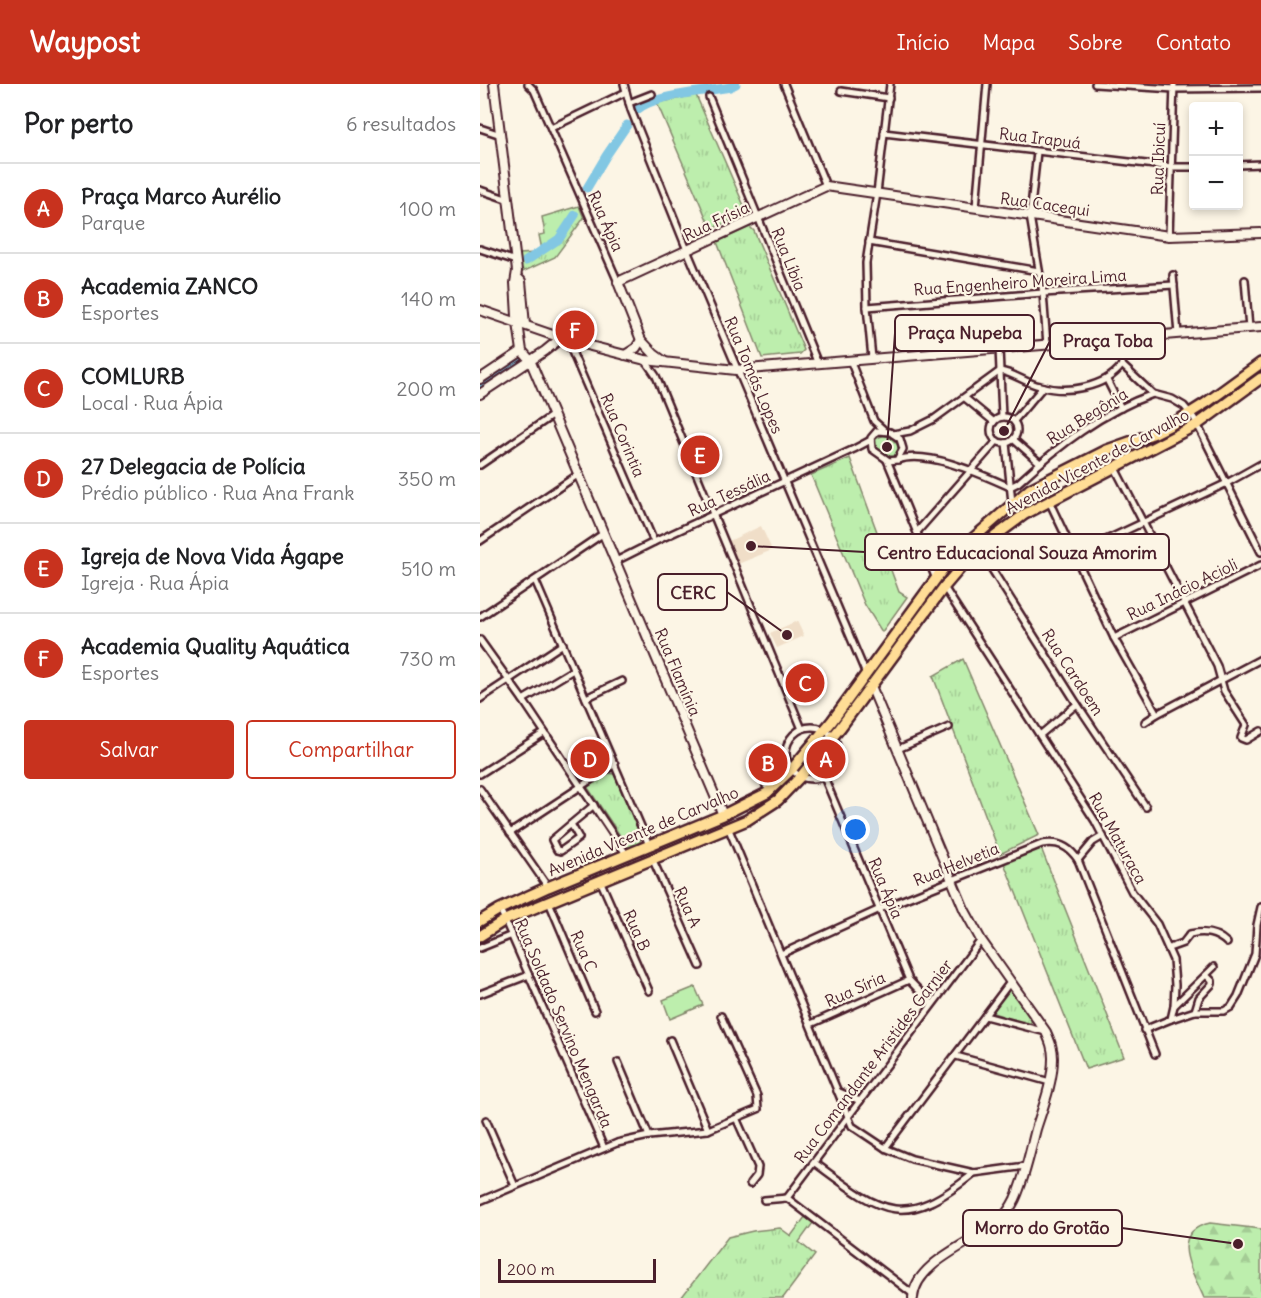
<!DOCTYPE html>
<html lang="pt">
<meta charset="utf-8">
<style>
body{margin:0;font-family:Delius,sans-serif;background:#f2f2f2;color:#202124}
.controls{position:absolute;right:18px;top:18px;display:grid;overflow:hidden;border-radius:6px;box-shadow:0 3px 9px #0003}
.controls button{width:54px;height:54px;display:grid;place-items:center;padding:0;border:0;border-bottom:2px solid #e0e0e0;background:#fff;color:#202124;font:30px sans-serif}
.scale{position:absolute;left:18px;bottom:15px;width:158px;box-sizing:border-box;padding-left:6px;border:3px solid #4a1f2b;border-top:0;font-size:16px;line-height:21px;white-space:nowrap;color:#4a1f2b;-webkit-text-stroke:4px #fcf5e5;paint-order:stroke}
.you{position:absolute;left:376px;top:746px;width:21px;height:21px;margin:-15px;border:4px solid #fff;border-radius:50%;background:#1a73e8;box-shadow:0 0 0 9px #1a73e833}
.badge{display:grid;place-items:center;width:39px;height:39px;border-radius:50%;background:#c8321e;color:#fff;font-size:20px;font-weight:700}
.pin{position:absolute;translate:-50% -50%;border:3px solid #fff;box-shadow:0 2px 6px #0006}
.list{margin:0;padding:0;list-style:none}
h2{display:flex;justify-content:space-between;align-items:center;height:78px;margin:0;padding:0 24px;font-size:26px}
h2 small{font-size:20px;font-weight:400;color:#757577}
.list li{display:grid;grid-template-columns:39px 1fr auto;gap:18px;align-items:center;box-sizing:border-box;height:90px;padding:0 24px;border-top:2px solid #e0e0e0}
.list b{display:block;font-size:22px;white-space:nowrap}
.list p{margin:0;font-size:20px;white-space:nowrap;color:#757577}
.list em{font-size:20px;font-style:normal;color:#757577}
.actions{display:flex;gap:12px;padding:18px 24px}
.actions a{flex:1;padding:14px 0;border:2px solid #c8321e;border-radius:6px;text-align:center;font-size:21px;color:#c8321e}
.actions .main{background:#c8321e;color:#fff}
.map{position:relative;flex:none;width:781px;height:1214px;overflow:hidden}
header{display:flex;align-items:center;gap:36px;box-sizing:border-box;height:84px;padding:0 30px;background:#c8321e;color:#fff}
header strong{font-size:28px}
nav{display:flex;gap:33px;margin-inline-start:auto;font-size:21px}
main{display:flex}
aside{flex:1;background:#fff}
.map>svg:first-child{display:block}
.built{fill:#f0dec8}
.grass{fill:url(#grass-tufts);stroke:#84866c;stroke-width:1.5}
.forest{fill:url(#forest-firs);stroke:#84866c;stroke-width:1.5}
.garden{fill:#bdeead;stroke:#84866c;stroke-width:1.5}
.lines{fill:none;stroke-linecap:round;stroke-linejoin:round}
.river{stroke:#82c7e3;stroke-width:9}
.street-casing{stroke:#4a1f2b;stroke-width:10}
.secondary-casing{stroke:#4a1f2b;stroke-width:12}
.primary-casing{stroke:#4a1f2b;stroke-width:14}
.street{stroke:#fcf5e5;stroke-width:5}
.secondary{stroke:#fcf5e5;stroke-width:8}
.primary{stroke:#ffdd96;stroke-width:9}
.labels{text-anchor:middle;stroke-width:4.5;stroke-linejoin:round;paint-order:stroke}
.street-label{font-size:16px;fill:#4a1f2b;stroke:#fcf5e5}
.leader{fill:none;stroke:#4a1f2b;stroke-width:2}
.callout-dot{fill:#4a1f2b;stroke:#fcf5e5;stroke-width:2}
.callout{fill:#fcf5e5;stroke:#4a1f2b;stroke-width:2}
.callout-label{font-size:18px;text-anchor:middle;font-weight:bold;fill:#4a1f2b}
</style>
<header>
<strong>Waypost</strong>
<nav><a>Início</a><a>Mapa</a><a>Sobre</a><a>Contato</a></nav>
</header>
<main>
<aside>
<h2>Por perto<small>6 resultados</small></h2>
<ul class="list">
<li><span class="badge">A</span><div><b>Praça Marco Aurélio</b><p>Parque</p></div><em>100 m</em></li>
<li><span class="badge">B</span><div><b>Academia ZANCO</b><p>Esportes</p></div><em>140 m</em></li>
<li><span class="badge">C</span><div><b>COMLURB</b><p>Local · Rua Ápia</p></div><em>200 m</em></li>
<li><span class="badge">D</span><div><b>27 Delegacia de Polícia</b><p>Prédio público · Rua Ana Frank</p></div><em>350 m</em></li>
<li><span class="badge">E</span><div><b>Igreja de Nova Vida Ágape</b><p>Igreja · Rua Ápia</p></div><em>510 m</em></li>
<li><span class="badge">F</span><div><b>Academia Quality Aquática</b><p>Esportes</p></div><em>730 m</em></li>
</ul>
<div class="actions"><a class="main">Salvar</a><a>Compartilhar</a></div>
</aside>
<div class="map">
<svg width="781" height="1214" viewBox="0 0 781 1214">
<defs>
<pattern id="grass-tufts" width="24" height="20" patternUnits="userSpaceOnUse" patternTransform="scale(1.5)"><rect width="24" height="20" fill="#bdeead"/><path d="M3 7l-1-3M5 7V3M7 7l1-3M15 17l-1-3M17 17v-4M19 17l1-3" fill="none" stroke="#a4cc95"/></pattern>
<pattern id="forest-firs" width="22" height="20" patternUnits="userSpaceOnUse" patternTransform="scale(1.5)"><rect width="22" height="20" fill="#bdeead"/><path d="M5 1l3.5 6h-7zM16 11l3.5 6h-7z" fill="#a4cc95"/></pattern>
</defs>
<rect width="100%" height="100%" fill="#fcf5e5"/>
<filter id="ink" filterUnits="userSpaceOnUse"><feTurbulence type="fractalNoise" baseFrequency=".0167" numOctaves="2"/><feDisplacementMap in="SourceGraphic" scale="12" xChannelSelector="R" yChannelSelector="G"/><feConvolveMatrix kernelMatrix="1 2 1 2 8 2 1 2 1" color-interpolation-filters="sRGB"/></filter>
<g filter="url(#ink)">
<!-- built -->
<g class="built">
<path d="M281,442L292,466L258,480L249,457Z"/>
<path d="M317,537L324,552L297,564L290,549Z"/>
</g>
<!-- grass -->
<g class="grass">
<path d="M216,11L265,124L262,132L231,145L177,19Z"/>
<path d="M99,122L104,134L75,173L40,189L39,170L56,169L62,166L59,151L65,150L62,133Z"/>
<path d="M270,143L274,147L324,266L320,270L282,274L237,158Z"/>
<path d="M404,351L410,353L418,361V368L415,373L409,372L394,362L395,355Z"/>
<path d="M370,374L419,508L427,513L402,548L385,521L331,391Z"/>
<path d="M483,575L559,751L520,770L453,592Z"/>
<path d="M127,689L134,690L161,752L160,758L149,765L106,701Z"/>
<path d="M561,764L644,973L606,985L524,779Z"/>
<path d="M526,905H533L552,935L550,941L510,928Z"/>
<path d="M325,1133L333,1139L319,1158L335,1171L303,1214H201L248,1153L273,1147L300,1144L311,1152Z"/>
</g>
<!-- forest -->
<path class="forest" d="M730,1139L781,1145V1214H724C713,1188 687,1148 730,1139Z"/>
<!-- garden -->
<path class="garden" d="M215,903L223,921L190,935L183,916Z"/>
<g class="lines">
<!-- river -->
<g class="river">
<path d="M157,26C175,10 226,8 250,3L256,0"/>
<path d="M107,104L126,72L147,41"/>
<path d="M46,177L79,155L95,131"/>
<path d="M0,301L40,274"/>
</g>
<!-- street casing -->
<g class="street-casing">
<g id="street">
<path d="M48,0L54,6L138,198"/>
<path d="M144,0L151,26L207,166L386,590"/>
<path d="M304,0L346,102"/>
<path d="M615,0L694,5L781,4"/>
<path d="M361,7L409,14"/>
<path d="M229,13L338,280"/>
<path d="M149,19L172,10"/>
<path d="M0,44L21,51"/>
<path d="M71,44L146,8"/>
<path d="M404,49L692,83H714"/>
<path d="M557,68L550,132L563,209L567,261"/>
<path d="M758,81L781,80"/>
<path d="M0,106L29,116"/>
<path d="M496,123L507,0"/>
<path d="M689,152L694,0"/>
<path d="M389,158L559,187"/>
<path d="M0,165L36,177"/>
<path d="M693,191L698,250"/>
<path d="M765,196L769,244"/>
<path d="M387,223L563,209L694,201"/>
<path d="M87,256L174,458"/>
<path d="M519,264L522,333"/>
<path d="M392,274L387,223L386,179L397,109L410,0"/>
<path d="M165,276L176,292L322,645"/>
<path d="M370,276L394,337L404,346"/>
<path d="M642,281L673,310L692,315L704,322L714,334L781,468"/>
<path d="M642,281V254"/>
<path d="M627,296L641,324"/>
<path d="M485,314L514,338"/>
<circle cx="524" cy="346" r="13"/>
<path d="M534,337L563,303"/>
<path d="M397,347L410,348L420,355L423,365L417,376L409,377L392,365L391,354Z"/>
<path d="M413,350L430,347L454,335L520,287C534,289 546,299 560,302C586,310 625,304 642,281"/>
<path d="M533,355L560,379"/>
<path d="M526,359L532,419"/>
<path d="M407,376L456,495"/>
<path d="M418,376C447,365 503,391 530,403"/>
<path d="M0,381L73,331"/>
<path d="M635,384L737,582L744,607L766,641L761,654L766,656L781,647"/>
<path d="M530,403L538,399C578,362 622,328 673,310"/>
<path d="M569,417L634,554L677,630"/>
<path d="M437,448L517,357"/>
<path d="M0,457L99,390"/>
<path d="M499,465L597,620L666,723"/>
<path d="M594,471L747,399L781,380"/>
<path d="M136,477L174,458L374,365L391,356"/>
<path d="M55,496L169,761"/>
<path d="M464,503L615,737L652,808L677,840L693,876L695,901L694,922L691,935L664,946"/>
<path d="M0,533L124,449"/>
<path d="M634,554L781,481"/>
<path d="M0,556L43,616L146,770"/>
<path d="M106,614L142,597"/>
<path d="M0,615L83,560"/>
<path d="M43,616L93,586"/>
<path d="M665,638L677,630L781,575"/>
<circle cx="332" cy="669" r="26"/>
<path d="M560,651L597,620"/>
<path d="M418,665L469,643"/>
<path d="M0,690L64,649"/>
<path d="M344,693L429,896L452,920"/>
<path d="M286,702L284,695L294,693L298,699"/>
<path d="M0,705L68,803"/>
<path d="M91,740L72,756L77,766L81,767L99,754L91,740L114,721"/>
<path d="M248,743L372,1042L405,1064L432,1075L494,1089L546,1082"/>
<path d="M30,749L135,680"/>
<path d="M172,774L220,882"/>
<path d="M598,776L613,758L623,752"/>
<path d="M120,796L169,907"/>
<path d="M69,818L115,927"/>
<path d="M20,825L124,1064"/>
<path d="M0,864L32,851"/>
<path d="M689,864L703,859L710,850C724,847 736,848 747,859"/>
<path d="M301,870L400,825L562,760C578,757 589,762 598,776L675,970"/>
<path d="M0,910L49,891"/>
<path d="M694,922L734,883"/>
<path d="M715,927L719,914L732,900V897L726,891"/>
<path d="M505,932L566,948"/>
<path d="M691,935L715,927H744L751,923L758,912L775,870L777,841L781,823"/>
<path d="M331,940L429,896"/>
<path d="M190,956L228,1046"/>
<path d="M476,972L570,998"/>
<path d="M138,978L169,1052"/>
<path d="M357,1007L380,1017"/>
<path d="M6,1036L35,1102"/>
<path d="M257,1036L278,1083L277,1091L270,1100"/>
<path d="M405,1064L531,897"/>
<path d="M335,1079C401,1128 422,1148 494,1089"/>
<path d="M307,1114L501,856"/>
<path d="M284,1116L307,1114L433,1210"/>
<path d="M0,1117L137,1059L169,1052L228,1046L278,1025L277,1012L241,932"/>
</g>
</g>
<!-- secondary casing -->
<g class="secondary-casing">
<g id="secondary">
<path d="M14,0L37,187L35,199L37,232L42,267L50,276L243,731"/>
<path d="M37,193L41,197L45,241"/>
<path d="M0,226L87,256L165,276L256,286L781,243"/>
<path d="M145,271L156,264L161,256"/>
<path d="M185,278L174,270L161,256L138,198L346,102L689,152L781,149"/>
<path d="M0,295L42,267"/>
<path d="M0,310L65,267L81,254"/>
<path d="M391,602L484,825L501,856L566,948C570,957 573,964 573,974C573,998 563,1023 556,1045C550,1068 545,1093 535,1115C532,1121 527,1129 522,1134C500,1157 435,1176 433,1214"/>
</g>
</g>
<!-- primary casing -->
<g class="primary-casing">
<g id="primary">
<path d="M0,837L20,825L68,803L243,731L287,709L312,685L352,637L463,485L489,458L550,405L627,366L675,349L691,341L726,319L781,279"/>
<path d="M0,852L25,836L267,736L298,716L321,692L360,644L464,503L481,483L514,453L545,430L718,340L781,294"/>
</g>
</g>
<!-- street -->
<use href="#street" class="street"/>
<!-- secondary -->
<use href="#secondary" class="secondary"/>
<!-- primary -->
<use href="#primary" class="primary"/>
</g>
</g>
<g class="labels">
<!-- street labels -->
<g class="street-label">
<text transform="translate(560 54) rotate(7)" y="6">Rua Irapuá</text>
<text transform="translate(678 75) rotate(-88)" y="6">Rua Ibicuí</text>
<text transform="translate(565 120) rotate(8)" y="6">Rua Cacequi</text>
<text transform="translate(126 137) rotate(66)" y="6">Rua Ápia</text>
<text transform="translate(236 137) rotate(-25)" y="6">Rua Frísia</text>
<text transform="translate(309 175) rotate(68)" y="6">Rua Líbia</text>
<text transform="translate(540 198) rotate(-4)" y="6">Rua Engenheiro Moreira Lima</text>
<text transform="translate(274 291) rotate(67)" y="6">Rua Tomás Lopes</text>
<text transform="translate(607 332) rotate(-32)" y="6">Rua Begônia</text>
<text transform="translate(143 351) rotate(67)" y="6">Rua Corintia</text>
<text transform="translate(617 377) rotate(-28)" y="6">Avenida Vicente de Carvalho</text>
<text transform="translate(249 409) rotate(-25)" y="6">Rua Tessália</text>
<text transform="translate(702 505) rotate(-26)" y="6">Rua Inácio Acioli</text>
<text transform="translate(198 588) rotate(67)" y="6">Rua Flamínia</text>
<text transform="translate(593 588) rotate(57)" y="6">Rua Cardoem</text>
<text transform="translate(163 747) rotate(-23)" y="6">Avenida Vicente de Carvalho</text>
<text transform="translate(638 754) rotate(61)" y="6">Rua Maturaca</text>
<text transform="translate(476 780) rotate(-22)" y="6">Rua Helvetia</text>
<text transform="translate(406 804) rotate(67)" y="6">Rua Ápia</text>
<text transform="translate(208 823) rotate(66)" y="6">Rua A</text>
<text transform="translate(157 846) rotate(66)" y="6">Rua B</text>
<text transform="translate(104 867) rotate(67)" y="6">Rua C</text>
<text transform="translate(375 905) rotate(-24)" y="6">Rua Síria</text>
<text transform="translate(84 939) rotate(67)" y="6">Rua Soldado Servino Mengarda</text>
<text transform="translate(393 977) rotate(-53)" y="6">Rua Comandante Aristides Garnier</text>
</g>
</g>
<!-- callouts -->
<path class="leader" d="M407 363L415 249M524 347L570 257M271 462L385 468M307 551L247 508M758 1160L642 1144"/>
<g class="callout-dot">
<circle cx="407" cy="363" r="6"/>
<circle cx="524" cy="347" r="6"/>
<circle cx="271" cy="462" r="6"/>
<circle cx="307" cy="551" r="6"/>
<circle cx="758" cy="1160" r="6"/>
</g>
<g class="callout">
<rect x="415" y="231" width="139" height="36" rx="6"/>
<rect x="570" y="239" width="115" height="36" rx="6"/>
<rect x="385" y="450" width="304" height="36" rx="6"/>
<rect x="178" y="490" width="69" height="36" rx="6"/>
<rect x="483" y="1126" width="159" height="36" rx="6"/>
</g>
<g class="callout-label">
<text x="485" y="255">Praça Nupeba</text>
<text x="628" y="263">Praça Toba</text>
<text x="537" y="475">Centro Educacional Souza Amorim</text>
<text x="213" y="515">CERC</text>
<text x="562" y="1150">Morro do Grotão</text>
</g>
</svg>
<div class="controls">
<button>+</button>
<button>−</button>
</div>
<div class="scale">200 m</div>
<div class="you"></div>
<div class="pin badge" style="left:346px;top:675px">A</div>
<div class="pin badge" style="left:288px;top:679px">B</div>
<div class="pin badge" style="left:325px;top:599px">C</div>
<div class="pin badge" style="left:110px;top:675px">D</div>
<div class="pin badge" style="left:220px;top:371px">E</div>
<div class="pin badge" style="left:95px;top:246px">F</div>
</div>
</main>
